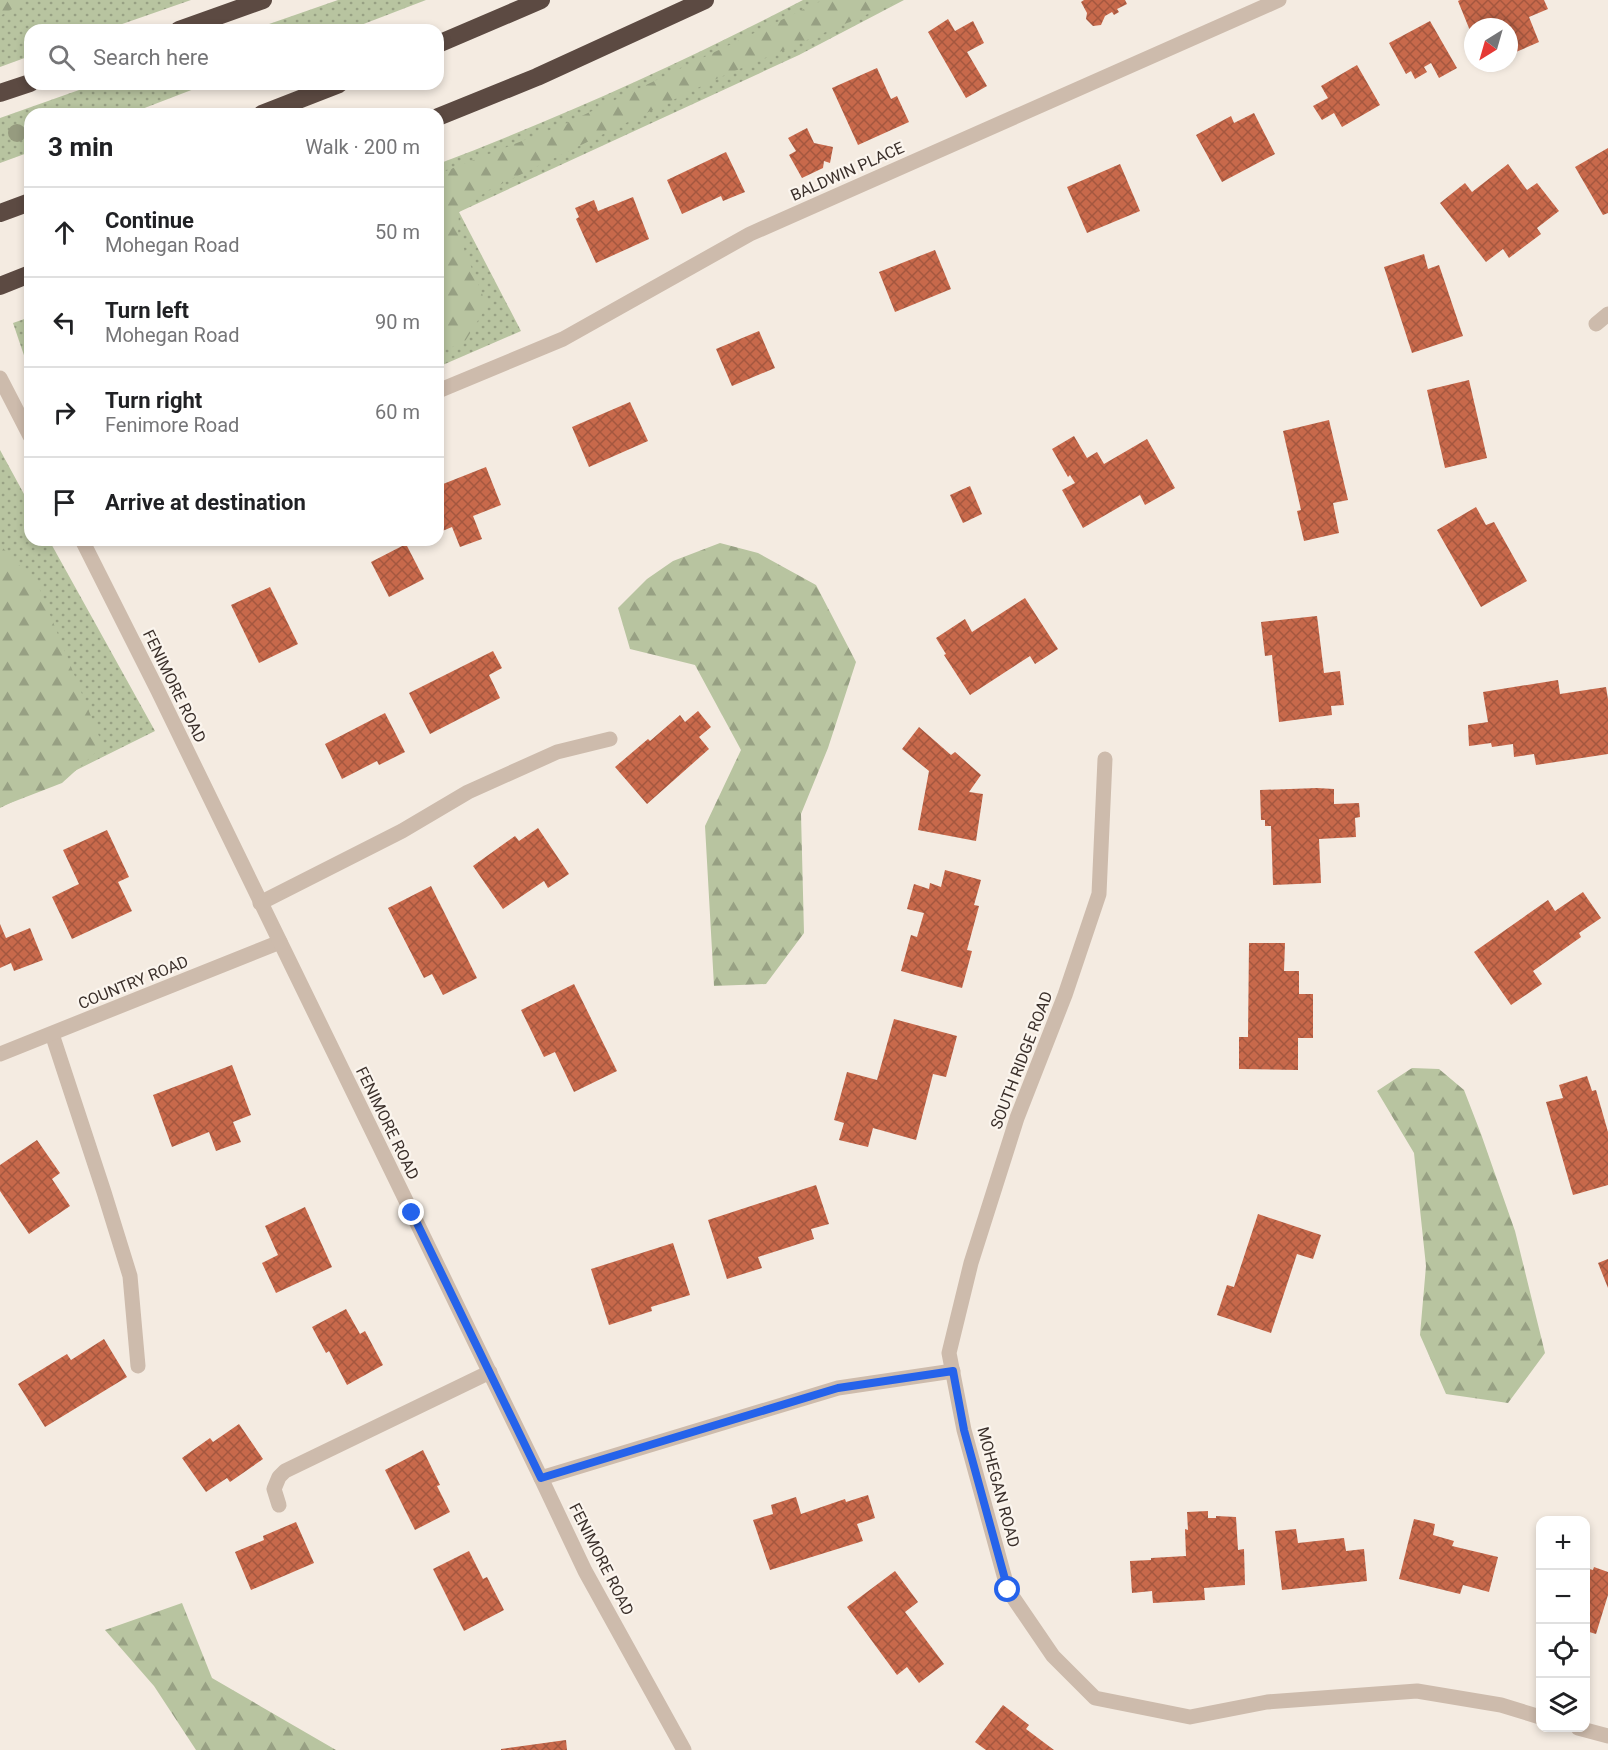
<!DOCTYPE html>
<meta charset="utf-8">
<style>
body{margin:0;font-family:Roboto,sans-serif;background:#f2f2f2;color:#202124}
.controls{position:absolute;right:18px;bottom:18px;display:grid;overflow:hidden;border-radius:12px;box-shadow:0 3px 9px #0003}
.controls button{width:54px;height:54px;display:grid;place-items:center;padding:0;border:0;border-bottom:2px solid #e0e0e0;background:#fff;color:#202124;font:30px sans-serif}
.compass{position:absolute;left:1464px;top:18px;width:54px;height:54px;border-radius:50%;background:#fff;box-shadow:0 3px 9px #0003;rotate:217deg}
.stop{position:absolute;width:18px;height:18px;margin:-14px;border:4px solid #2563eb;border-radius:50%;background:#fff}
.stop.end{background:#2563eb;border-color:#fff;box-shadow:0 2px 6px #0008}
.list{margin:0;padding:0;list-style:none}
h2{display:flex;justify-content:space-between;align-items:center;height:78px;margin:0;padding:0 24px;font-size:26px}
h2 small{font-size:20px;font-weight:400;color:#757577}
.list li{display:grid;grid-template-columns:39px 1fr auto;gap:18px;align-items:center;box-sizing:border-box;height:90px;padding:0 24px;border-top:2px solid #e0e0e0}
.list b{display:block;font-size:22px;white-space:nowrap}
.list p{margin:0;font-size:20px;white-space:nowrap;color:#757577}
.list em{font-size:20px;font-style:normal;color:#757577}
.icon{flex:none;width:33px;height:33px;fill:none;stroke:currentColor;stroke-width:2;stroke-linecap:round;stroke-linejoin:round}
.map{position:relative;flex:none;width:1608px;height:1750px;overflow:hidden}
.search{position:absolute;background:#fff;box-shadow:0 3px 9px #0003;left:24px;top:24px;width:420px;height:66px;display:flex;align-items:center;gap:15px;box-sizing:border-box;padding:0 21px;border-radius:18px;color:#757577;font-size:22px}
.panel{position:absolute;background:#fff;box-shadow:0 3px 9px #0003;left:24px;top:108px;width:420px;height:438px;border-radius:18px}
.map>svg:first-child{display:block}
.grass{fill:url(#grass-dots)}
.forest{fill:url(#forest-firs)}
.building{fill:url(#building-cross-hatch)}
.lines{fill:none;stroke-linecap:round;stroke-linejoin:round}
.service{stroke:#cdbbac;stroke-width:15}
.minor{stroke:#cdbbac;stroke-width:15}
.tertiary{stroke:#cdbbac;stroke-width:15}
.motorway{stroke:#5c4a42;stroke-width:18}
.tree{fill:#969b7f}
.route{stroke:#2563eb;stroke-width:8}
.labels{text-anchor:middle;stroke-width:4.5;stroke-linejoin:round;paint-order:stroke}
.street-label{font-size:16px;fill:#3b302b;stroke:#fbf5ee}
</style>
<div class="map">
<svg width="1608" height="1750" viewBox="0 0 1608 1750">
<defs>
<pattern id="grass-dots" width="8" height="8" patternUnits="userSpaceOnUse" patternTransform="scale(1.5)"><rect width="8" height="8" fill="#b8c4a0"/><path d="M2 2h.1M6 6h.1" fill="none" stroke="#97a083" stroke-width="1.8" stroke-linecap="round"/></pattern>
<pattern id="forest-firs" width="22" height="20" patternUnits="userSpaceOnUse" patternTransform="scale(1.5)"><rect width="22" height="20" fill="#b8c4a0"/><path d="M5 1l3.5 6h-7zM16 11l3.5 6h-7z" fill="#97a083"/></pattern>
<pattern id="building-cross-hatch" width="8" height="8" patternUnits="userSpaceOnUse" patternTransform="scale(1.5)"><rect width="8" height="8" fill="#c8694b"/><path d="M0 0l8 8M0 8l8-8" fill="none" stroke="#a4573f"/></pattern>
</defs>
<rect width="100%" height="100%" fill="#f4ebe1"/>
<!-- grass -->
<g class="grass">
<path d="M0,0H191L105,30H30V56L0,67Z"/>
<path d="M338,0H426L348,30H252Z"/>
<path d="M803,0H904L799,55L459,212L521,331L438,367V164C562,117 686,61 803,0Z"/>
<path d="M96,84H207L129,114H30V152L0,163V118Z"/>
<path d="M30,317V373L13,323Z"/>
<path d="M0,450L30,505V540H49L155,731L0,808Z"/>
</g>
<!-- forest -->
<g class="forest">
<path d="M0,0H28L0,16Z"/>
<path d="M823,0H901L716,79L487,191L459,212L458,234L487,306L464,343L438,352V174L565,124Z"/>
<path d="M720,543L758,553L816,585L856,662L828,748L801,814L804,933L766,984L714,986L705,826L741,750L695,665L630,649L618,608L647,579L673,561Z"/>
<path d="M0,545L38,585L103,746L62,783L0,807Z"/>
<path d="M1412,1068L1439,1069L1464,1090L1481,1134L1515,1231L1545,1353L1508,1403L1446,1394L1420,1335L1426,1266L1414,1153L1377,1091Z"/>
<path d="M182,1603L212,1678L336,1750H196L154,1686L105,1630Z"/>
</g>
<!-- building -->
<g class="building">
<path d="M1084,0H1125L1127,4L1117,9L1119,12L1114,15L1112,12L1105,16L1101,25L1093,26L1086,19L1087,13L1081,2Z"/>
<path d="M1460,0H1544L1548,9L1529,17L1539,42L1516,52L1509,35V27H1473V38L1458,1Z"/>
<path d="M948,19L955,31L973,21L984,43L967,52L987,86L966,98L928,32Z"/>
<path d="M1430,21L1457,68L1439,78L1431,63L1424,67L1427,72L1415,79L1411,71L1406,74L1389,43Z"/>
<path d="M1357,65L1380,105L1342,127L1334,113L1322,120L1313,106L1328,98L1321,86Z"/>
<path d="M877,68L891,99L897,96L909,122L858,145L832,88Z"/>
<path d="M1254,113L1275,154L1222,182L1196,135L1231,116L1234,123Z"/>
<path d="M807,128L814,143L833,147L830,163L824,161L823,168L802,178L789,155L796,151L788,138Z"/>
<path d="M1608,148V213L1603,215L1575,167Z"/>
<path d="M726,152L745,192L723,201L721,196L682,214L667,180Z"/>
<path d="M1120,164L1140,211L1087,233L1067,187Z"/>
<path d="M1508,164L1527,190L1537,183L1559,211L1537,228L1541,234L1509,258L1503,249L1486,262L1440,203L1465,183L1472,192Z"/>
<path d="M633,197L649,239L596,263L576,219L579,217L575,208L594,200L598,211Z"/>
<path d="M935,250L951,289L895,312L879,272Z"/>
<path d="M1424,254L1428,269L1439,265L1463,336L1412,353L1384,267Z"/>
<path d="M759,331L775,368L732,386L716,349Z"/>
<path d="M1469,380L1487,458L1445,468L1427,390Z"/>
<path d="M630,402L648,441L589,467L572,427Z"/>
<path d="M1329,420L1348,500L1333,503L1339,533L1304,541L1297,511L1301,510L1283,431Z"/>
<path d="M1074,436L1087,458L1097,452L1104,464L1147,439L1175,488L1145,505L1140,495L1083,528L1062,490L1075,483L1070,475L1068,477L1052,449Z"/>
<path d="M486,467L501,505L473,516L482,539L460,547L452,527L440,532L438,528V486Z"/>
<path d="M970,486L982,514L963,523L950,495Z"/>
<path d="M1476,507L1486,525L1494,522L1527,581L1481,607L1437,530Z"/>
<path d="M406,544L424,579L389,597L371,562Z"/>
<path d="M270,587L298,644L259,663L231,605Z"/>
<path d="M1025,598L1058,649L1035,664L1030,656L970,695L944,655L946,654L936,638L965,619L972,632Z"/>
<path d="M1317,616L1324,673L1340,671L1344,705L1331,706L1332,715L1279,722L1272,655L1265,656L1261,622Z"/>
<path d="M493,651L502,668L489,675L500,698L430,734L409,693Z"/>
<path d="M1558,680L1560,694L1606,687L1608,699V754L1536,765L1534,754L1514,757L1513,744L1492,747L1491,743L1469,746L1468,725L1488,722L1483,692Z"/>
<path d="M698,711L711,727L699,737L709,749L647,804L615,767L648,739L650,741L680,715L685,722Z"/>
<path d="M385,713L405,752L379,765L377,761L342,779L325,744Z"/>
<path d="M919,727L951,755L955,752L981,775L969,792L983,794L976,841L918,830L929,771L902,749Z"/>
<path d="M1317,788L1334,789V804L1359,803L1360,817L1355,818L1356,837L1319,839L1321,883L1273,885L1271,826H1265V820H1261L1260,790Z"/>
<path d="M538,828L569,874L548,888L544,881L503,909L473,866L515,836L519,841Z"/>
<path d="M107,830L129,877L118,882L132,911L72,939L52,897L79,884L63,850Z"/>
<path d="M945,870L981,880L974,905L979,906L967,950L972,951L962,988L901,971L911,935L917,937L924,913L907,909L914,884L929,889L930,883L941,887Z"/>
<path d="M431,886L477,978L443,995L432,974L424,978L388,908Z"/>
<path d="M1583,892L1601,918L1579,933L1581,937L1533,971L1542,984L1511,1005L1474,952L1548,900L1555,911Z"/>
<path d="M0,924L6,938L30,928L43,960L14,971L11,963L0,968Z"/>
<path d="M1249,943H1285L1284,971H1299V994H1313V1038H1298V1070L1239,1069V1037H1248Z"/>
<path d="M574,984L617,1071L574,1092L555,1052L544,1057L521,1010Z"/>
<path d="M894,1019L957,1036L946,1077L933,1074L916,1140L873,1128L868,1147L839,1140L844,1123L834,1120L847,1072L877,1080Z"/>
<path d="M232,1065L251,1115L233,1122L241,1142L216,1151L209,1132L172,1147L153,1095Z"/>
<path d="M1587,1076L1592,1091L1596,1090L1608,1132V1185L1573,1195L1546,1102L1563,1098L1559,1085Z"/>
<path d="M37,1140L60,1173L52,1179L70,1206L29,1234L0,1191V1165Z"/>
<path d="M816,1185L829,1224L811,1229L814,1239L758,1257L762,1268L727,1279L708,1220Z"/>
<path d="M305,1207L332,1267L276,1293L262,1263L278,1255L265,1226Z"/>
<path d="M1258,1214L1321,1235L1313,1259L1297,1254L1271,1333L1217,1315L1227,1285L1234,1287Z"/>
<path d="M673,1243L690,1295L651,1307L652,1311L609,1325L591,1269Z"/>
<path d="M1608,1259V1288L1598,1263Z"/>
<path d="M346,1309L360,1334L365,1331L383,1365L347,1385L329,1351L326,1353L312,1327Z"/>
<path d="M104,1339L127,1377L45,1427L18,1384L67,1354L71,1360Z"/>
<path d="M239,1424L263,1459L230,1482L227,1478L206,1492L182,1458L210,1438L213,1442Z"/>
<path d="M423,1450L440,1485L437,1486L450,1512L415,1530L385,1470Z"/>
<path d="M868,1495L875,1518L857,1524L863,1541L770,1570L753,1520L773,1514L771,1505L796,1497L801,1514L845,1499L846,1502Z"/>
<path d="M1208,1511V1518H1216V1516L1236,1517L1238,1550L1244,1549L1245,1585L1204,1588L1205,1600L1153,1603L1152,1591L1132,1593L1130,1561L1151,1560V1558L1186,1556L1185,1529L1188,1530L1187,1512Z"/>
<path d="M1414,1519L1435,1524L1433,1535L1454,1541L1452,1546L1498,1557L1489,1592L1463,1585L1460,1594L1399,1579Z"/>
<path d="M296,1522L314,1563L251,1590L235,1552L264,1540L263,1536Z"/>
<path d="M1296,1529L1298,1543L1344,1538L1346,1551L1364,1549L1367,1581L1282,1590L1275,1531Z"/>
<path d="M469,1551L483,1579L487,1577L504,1610L464,1631L433,1569Z"/>
<path d="M1594,1567L1608,1572V1595L1596,1634L1586,1631V1568L1593,1570Z"/>
<path d="M895,1571L918,1602L905,1612L944,1664L919,1683L907,1667L897,1675L847,1607Z"/>
<path d="M1003,1705L1029,1725L1026,1729L1054,1750H986L975,1742Z"/>
<path d="M566,1740L567,1750H501V1749Z"/>
</g>
<g class="lines">
<!-- service -->
<g class="service">
<path d="M260,903L402,831L468,792L557,752L610,739"/>
<path d="M52,1034L104,1192L130,1276L138,1366"/>
<path d="M279,1505L274,1489L279,1477L285,1471L490,1372"/>
</g>
<!-- minor -->
<g class="minor">
<path d="M1596,324L1608,314"/>
<path d="M438,391L563,339L750,234L1279,0"/>
<path d="M1105,759L1099,894L1065,995L1017,1118L971,1263L949,1353L964,1430L1008,1590L1053,1656L1095,1698L1190,1717L1267,1702L1417,1691L1501,1705L1540,1717"/>
<path d="M0,1054L280,942"/>
<path d="M541,1478L838,1388L953,1371"/>
<path d="M1578,1728L1608,1736"/>
</g>
<!-- tertiary -->
<g class="tertiary">
<path d="M0,378L30,436"/>
<path d="M82,540L158,691L541,1478L585,1571L684,1750"/>
</g>
<!-- motorway -->
<g class="motorway">
<path d="M179,30L263,0"/>
<path d="M438,44L541,0"/>
<path d="M0,93L30,83"/>
<path d="M262,114L339,84"/>
<path d="M438,117L537,77L705,0"/>
<path d="M0,213L30,202"/>
<path d="M0,286L30,274"/>
</g>
</g>
<!-- trees -->
<circle class="tree" cx="17" cy="133" r="9"/>
<g class="lines">
<!-- route -->
<path class="route" d="M412,1213L541,1478L838,1388L953,1371L964,1430L1008,1590"/>
</g>
<g class="labels">
<!-- street labels -->
<g class="street-label">
<text transform="translate(847 171) rotate(-24)" y="6">BALDWIN PLACE</text>
<text transform="translate(175 686) rotate(64)" y="6">FENIMORE ROAD</text>
<text transform="translate(133 982) rotate(-22)" y="6">COUNTRY ROAD</text>
<text transform="translate(1021 1060) rotate(-69)" y="6">SOUTH RIDGE ROAD</text>
<text transform="translate(388 1123) rotate(64)" y="6">FENIMORE ROAD</text>
<text transform="translate(999 1487) rotate(75)" y="6">MOHEGAN ROAD</text>
<text transform="translate(602 1559) rotate(63)" y="6">FENIMORE ROAD</text>
</g>
</g>
</svg>
<div class="controls">
<button>+</button>
<button>−</button>
<button><svg class="icon" aria-label="locate" viewBox="0 0 24 24"><circle cx="12" cy="12" r="6"/><path d="M12 2v4M12 18v4M2 12h4M18 12h4"/></svg></button>
<button><svg class="icon" aria-label="layers" viewBox="0 0 24 24"><path d="M12 4l9 5-9 5-9-5zM3 14l9 5 9-5"/></svg></button>
</div>
<svg class="compass" viewBox="-18 -18 36 36"><path d="M0-13l5 13h-10z" fill="#e53935"/><path d="M0 13l5-13h-10z" fill="#757577"/></svg>
<div class="stop" style="left:1008px;top:1590px"></div>
<div class="stop end" style="left:412px;top:1213px"></div>
<div class="search"><svg class="icon" aria-label="search" viewBox="0 0 24 24"><circle cx="10" cy="10" r="6"/><path d="M15 15l6 6"/></svg>Search here</div>
<section class="panel">
<h2>3 min<small>Walk · 200 m</small></h2>
<ul class="list">
<li><svg class="icon" aria-label="ahead" viewBox="0 0 24 24"><path d="M12 20V5M6 11l6-6 6 6"/></svg><div><b>Continue</b><p>Mohegan Road</p></div><em>50 m</em></li>
<li><svg class="icon" aria-label="left" viewBox="0 0 24 24"><path d="M17 20v-9H6M10 6l-5 5 5 5"/></svg><div><b>Turn left</b><p>Mohegan Road</p></div><em>90 m</em></li>
<li><svg class="icon" aria-label="right" viewBox="0 0 24 24"><path d="M7 20v-9h11M14 6l5 5-5 5"/></svg><div><b>Turn right</b><p>Fenimore Road</p></div><em>60 m</em></li>
<li><svg class="icon" aria-label="arrive" viewBox="0 0 24 24"><path d="M6 21V4h12l-3 4 3 4H6"/></svg><div><b>Arrive at destination</b></div></li>
</ul>
</section>
</div>
